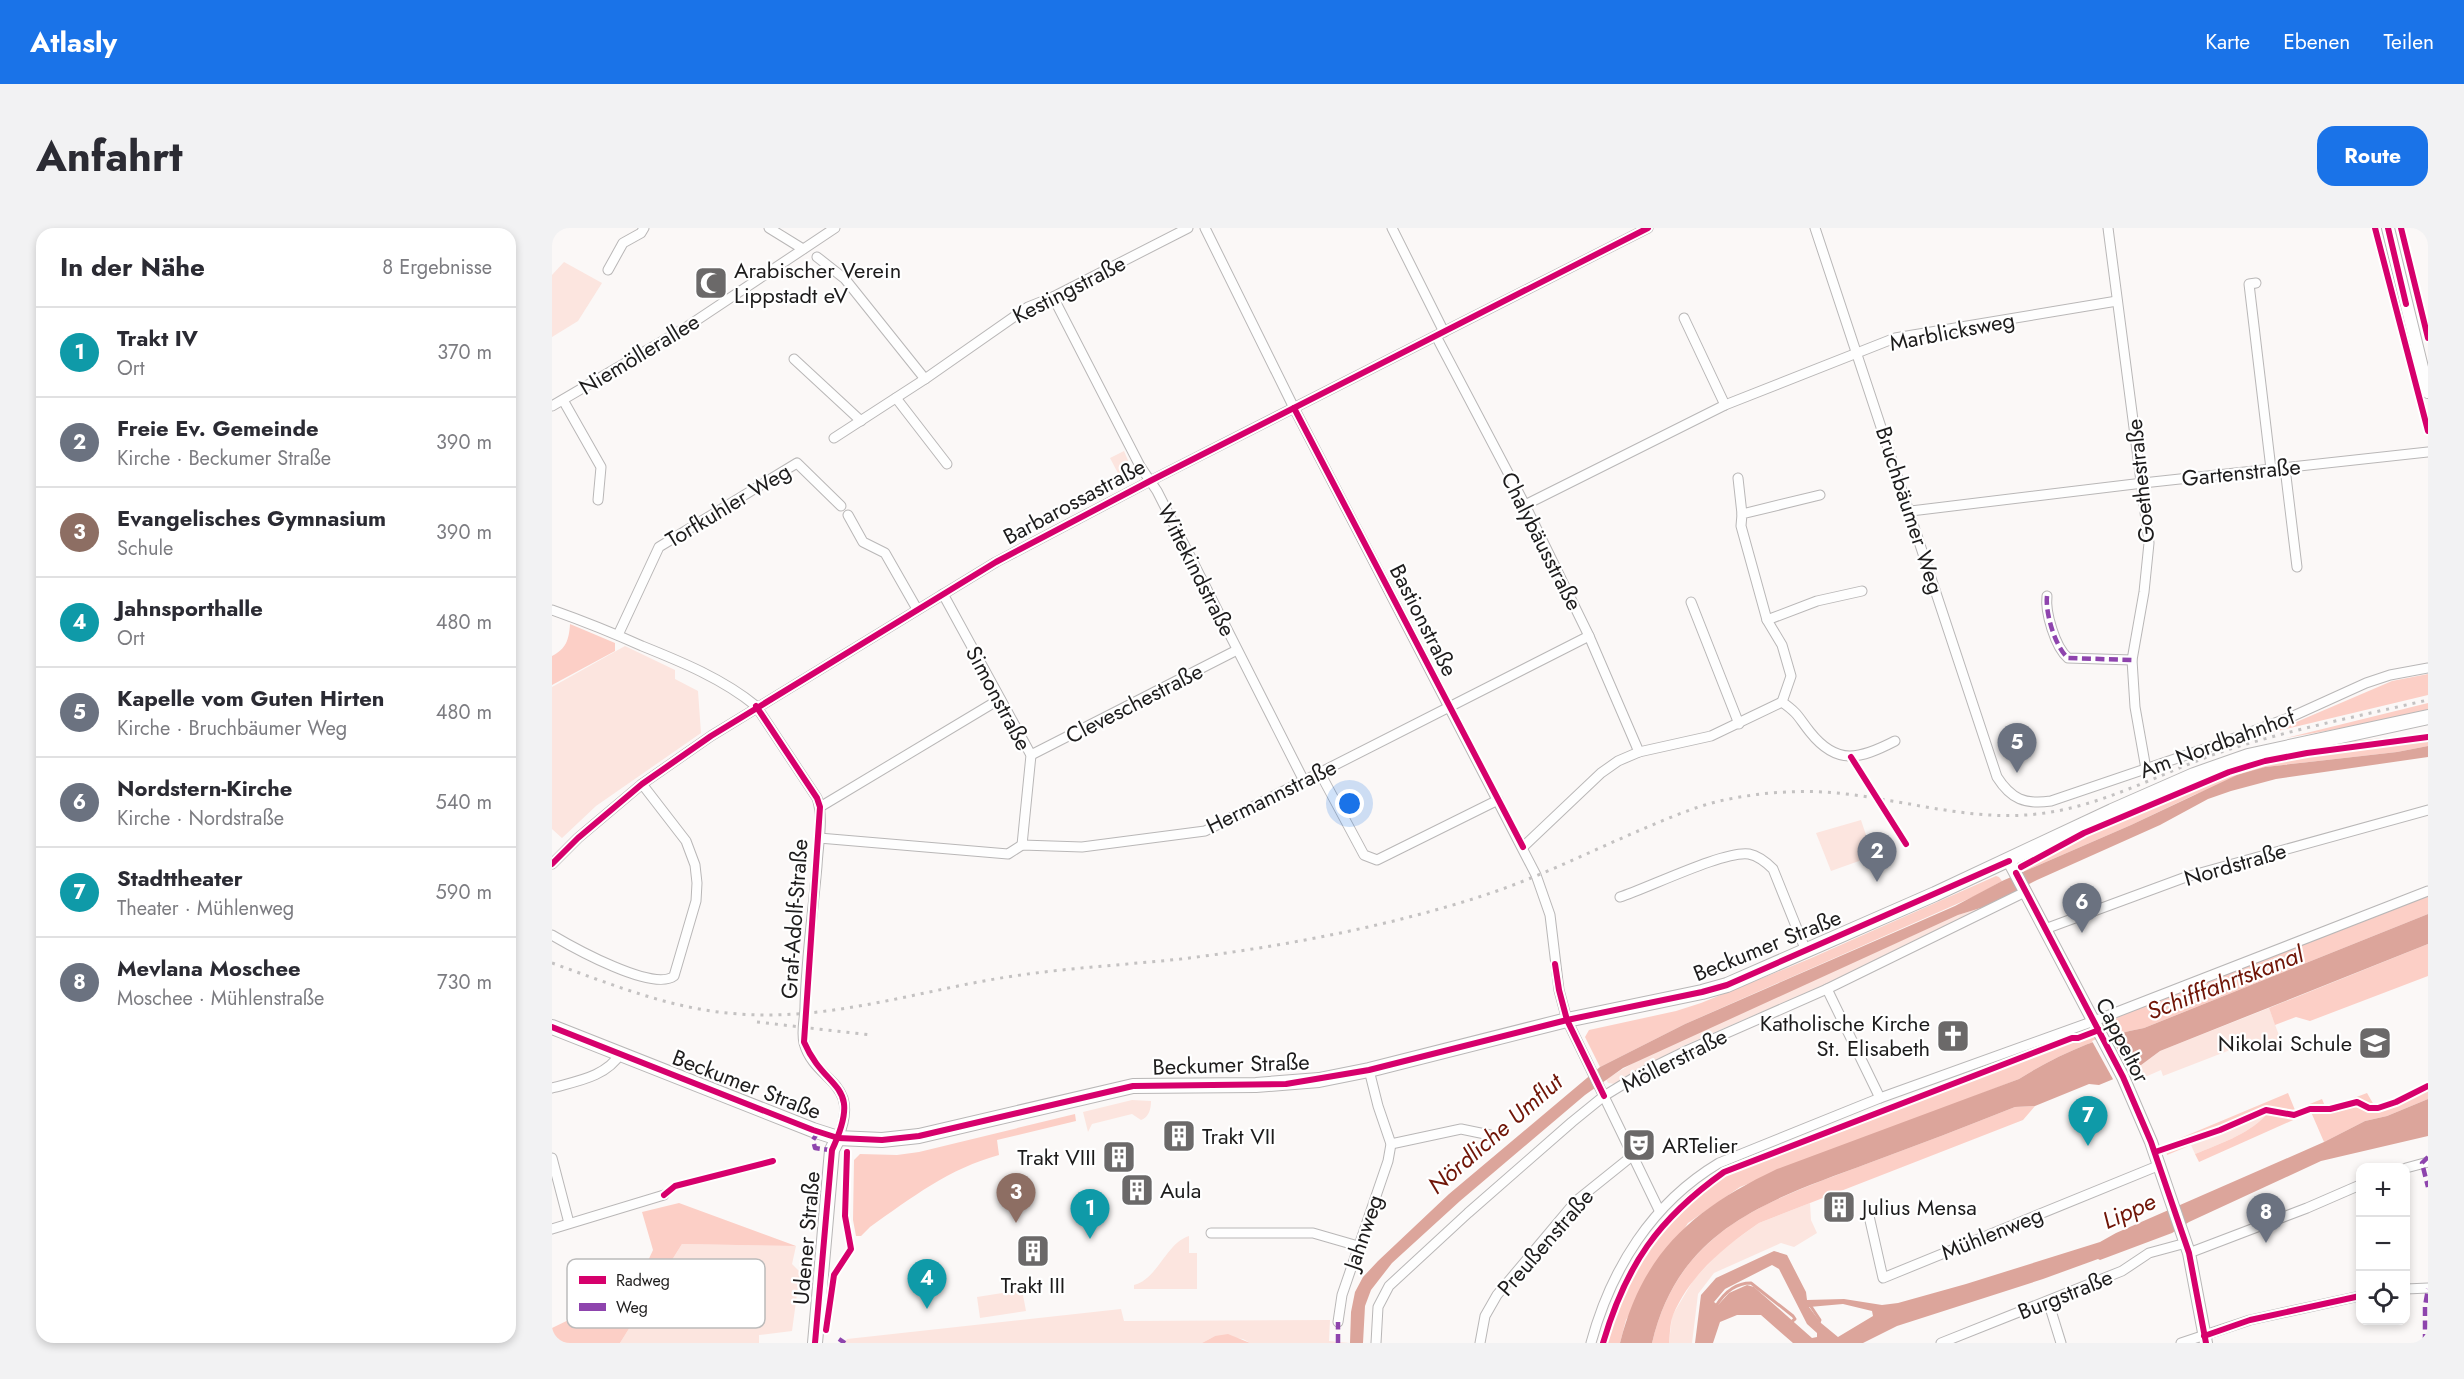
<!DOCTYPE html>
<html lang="de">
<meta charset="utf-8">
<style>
body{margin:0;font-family:Jost,sans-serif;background:#f2f2f3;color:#2b2b33}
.controls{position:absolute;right:18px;bottom:18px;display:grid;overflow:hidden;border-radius:12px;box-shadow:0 3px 9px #0003}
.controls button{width:54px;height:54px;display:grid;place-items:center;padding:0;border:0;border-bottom:2px solid #e1e1e2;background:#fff;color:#2b2b33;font:30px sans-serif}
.you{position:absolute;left:798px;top:576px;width:21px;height:21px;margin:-15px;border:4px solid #fff;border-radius:50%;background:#1a73e8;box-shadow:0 0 0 9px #1a73e833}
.badge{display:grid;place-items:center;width:39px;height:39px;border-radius:50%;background:#1a73e8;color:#fff;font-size:20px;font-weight:700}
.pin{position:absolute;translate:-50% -50px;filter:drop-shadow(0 2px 3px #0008)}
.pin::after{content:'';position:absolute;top:32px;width:21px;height:18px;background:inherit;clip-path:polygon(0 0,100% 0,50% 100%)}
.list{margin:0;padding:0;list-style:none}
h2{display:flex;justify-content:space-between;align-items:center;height:78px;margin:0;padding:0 24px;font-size:26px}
h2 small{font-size:20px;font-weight:400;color:#7c7c81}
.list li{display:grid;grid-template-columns:39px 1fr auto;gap:18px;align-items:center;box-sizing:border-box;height:90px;padding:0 24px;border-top:2px solid #e1e1e2}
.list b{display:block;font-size:22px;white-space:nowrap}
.list p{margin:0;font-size:20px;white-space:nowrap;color:#7c7c81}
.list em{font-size:20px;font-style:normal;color:#7c7c81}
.icon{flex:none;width:33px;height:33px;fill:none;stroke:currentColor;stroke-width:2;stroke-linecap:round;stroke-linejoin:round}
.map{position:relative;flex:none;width:1876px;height:1115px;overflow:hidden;border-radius:18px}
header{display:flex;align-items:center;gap:36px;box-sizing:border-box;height:84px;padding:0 30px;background:#1a73e8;color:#fff}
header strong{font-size:28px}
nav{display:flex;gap:33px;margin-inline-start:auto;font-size:21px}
.intro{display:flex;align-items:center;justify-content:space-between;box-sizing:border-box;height:144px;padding:0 36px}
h1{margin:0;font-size:42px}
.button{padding:15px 27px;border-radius:18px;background:#1a73e8;color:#fff;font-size:21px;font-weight:700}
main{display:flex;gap:36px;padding:0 36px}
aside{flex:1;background:#fff;border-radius:18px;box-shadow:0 3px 9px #0003}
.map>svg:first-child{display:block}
.green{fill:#fce5df}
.forest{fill:#fccfc6}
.water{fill:#dca59b;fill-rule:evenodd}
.pier{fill:#fbf8f7}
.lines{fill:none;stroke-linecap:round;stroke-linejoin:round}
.stream{stroke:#dca59b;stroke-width:3}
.minor-casing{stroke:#b9b7b7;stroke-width:11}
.tertiary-casing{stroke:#b9b7b7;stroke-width:14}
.secondary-casing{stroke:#b9b7b7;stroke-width:16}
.minor{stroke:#fefefe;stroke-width:9}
.tertiary{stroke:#fefefe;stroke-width:12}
.secondary{stroke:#fefefe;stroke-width:14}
.rail{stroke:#c4c2c2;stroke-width:3;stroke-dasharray:3 6;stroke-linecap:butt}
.quiet{stroke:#8e44ad;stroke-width:4.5;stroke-dasharray:9 4.5;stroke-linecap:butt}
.cycleway-casing{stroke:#fff;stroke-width:10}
.cycleway{stroke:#d6006c;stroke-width:6}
.labels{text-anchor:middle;stroke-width:4.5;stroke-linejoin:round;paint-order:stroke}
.poi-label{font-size:22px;fill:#1d1c1c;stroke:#fff;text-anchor:start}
.street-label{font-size:22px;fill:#1d1c1c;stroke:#fff}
.water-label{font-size:24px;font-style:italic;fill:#701507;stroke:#fff}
.key{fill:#fff;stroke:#bbb;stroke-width:1.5}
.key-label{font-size:16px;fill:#1d1c1c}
</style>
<header>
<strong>Atlasly</strong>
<nav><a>Karte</a><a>Ebenen</a><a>Teilen</a></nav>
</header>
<div class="intro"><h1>Anfahrt</h1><a class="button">Route</a></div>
<main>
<aside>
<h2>In der Nähe<small>8 Ergebnisse</small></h2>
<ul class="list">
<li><span class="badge" style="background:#0f9aa8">1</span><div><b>Trakt IV</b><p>Ort</p></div><em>370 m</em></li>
<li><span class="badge" style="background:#6b7280">2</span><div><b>Freie Ev. Gemeinde</b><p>Kirche · Beckumer Straße</p></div><em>390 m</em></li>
<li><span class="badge" style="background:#8d6e63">3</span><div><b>Evangelisches Gymnasium</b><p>Schule</p></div><em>390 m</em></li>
<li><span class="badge" style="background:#0f9aa8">4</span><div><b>Jahnsporthalle</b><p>Ort</p></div><em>480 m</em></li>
<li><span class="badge" style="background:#6b7280">5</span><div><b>Kapelle vom Guten Hirten</b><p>Kirche · Bruchbäumer Weg</p></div><em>480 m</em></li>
<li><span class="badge" style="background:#6b7280">6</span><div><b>Nordstern-Kirche</b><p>Kirche · Nordstraße</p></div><em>540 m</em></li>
<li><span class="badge" style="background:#0f9aa8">7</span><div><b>Stadttheater</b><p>Theater · Mühlenweg</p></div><em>590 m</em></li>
<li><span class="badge" style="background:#6b7280">8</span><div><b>Mevlana Moschee</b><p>Moschee · Mühlenstraße</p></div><em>730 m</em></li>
</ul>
</aside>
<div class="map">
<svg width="1876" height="1115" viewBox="0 0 1876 1115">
<rect width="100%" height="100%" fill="#fbf8f7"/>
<!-- green -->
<g class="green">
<path d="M12,34L50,55L26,93L0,109V47Z"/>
<path d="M572,223L581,244V247L570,253L558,230Z"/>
<path d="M73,418L123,442V451L146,463L149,505L44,578L10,610L0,601V459Z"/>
<path d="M1309,592L1321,628L1279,643L1264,605Z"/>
<path d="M1435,678L1273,757L1133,817L1063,856L1056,855L1054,851L1095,827L1406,687Z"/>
<path d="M1717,780L1729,813L1708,821L1704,812L1611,848L1609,842L1584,853L1581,843L1608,823Z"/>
<path d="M580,872L599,873C599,881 597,889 589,892L580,886L540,896L536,904L531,884Z"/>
<path d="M1709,881L1713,888C1695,907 1667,916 1643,926L1639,917L1653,906Z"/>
<path d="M1258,975L1259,992L1265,1005L1242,1019L1229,1015L1162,1045L1146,1066L1140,1115H1117L1120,1088L1142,1051L1172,1020L1207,995Z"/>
<path d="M637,1008V1025H645V1061H582V1057C606,1051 614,1015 637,1008Z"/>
<path d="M130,1016L244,1018L240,1036L248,1044L240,1103L207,1107V1115H68Z"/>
<path d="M470,1062L474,1083L428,1090L425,1069Z"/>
<path d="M569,1081L572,1093L778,1092L777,1113L798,1115H698L691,1111L663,1108L650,1115H292L295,1111Z"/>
</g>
<!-- forest -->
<g class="forest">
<path d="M18,396L63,415V423L0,457V428C14,421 17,412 18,396Z"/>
<path d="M1876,446V467L1701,509L1742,495L1840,453Z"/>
<path d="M1876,475V485L1734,510Z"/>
<path d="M1876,505V518L1845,524L1713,539L1642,567L1579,597L1473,643L1471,639L1475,633C1563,583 1663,538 1763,519C1800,512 1838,510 1876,505Z"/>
<path d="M1444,648L1447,649L1450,653L1423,668L1133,796L1048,839L1033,809L1037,802L1124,783L1149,775L1257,731Z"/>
<path d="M1876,667V686L1592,800C1548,808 1505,827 1467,851L1188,959L1136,995L1074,1092L1068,1115H1051C1063,1059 1094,1004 1137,965C1147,956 1160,949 1171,941Z"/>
<path d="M1876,716V748L1758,793L1744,789L1723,797L1717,780Z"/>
<path d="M1876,855V871L1835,888L1813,893L1772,914L1759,884L1647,934L1643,926C1667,916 1695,907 1713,888L1709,881L1653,906L1639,917L1615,927L1612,917L1736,865L1743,882L1770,871L1773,878L1778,879L1815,865L1822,877L1844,871Z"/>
<path d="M1483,878L1471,892L1207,995C1172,1019 1138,1047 1121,1087C1118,1095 1118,1106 1117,1115H1100C1127,999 1219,972 1317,935C1366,917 1415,898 1463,879Z"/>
<path d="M523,886L524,893L445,912L447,927C398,940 359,970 318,999L309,1008H304L301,992L302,932L308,926L345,927L367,924Z"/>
<path d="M127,975L244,1018L130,1016L68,1115H0V1100L29,1086L69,1071L88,1050L101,1022L90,984Z"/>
<path d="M676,1106L698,1115H650L663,1108Z"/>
</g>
<!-- water -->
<g class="water">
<path d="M1876,518V529L1724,551L1679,563L1656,571L1608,597L1485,652L1435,678L1406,687L1071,840L1033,867L908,973L840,1035L819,1062L813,1078L811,1115H798L799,1084L803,1064L811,1049L826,1033L897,966L1048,839L1133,796L1403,678L1450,653L1579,597L1685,547L1713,539L1845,524Z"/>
<path d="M1876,686V716L1608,823L1581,843L1547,857L1537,856L1483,878L1463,879C1415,898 1366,917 1317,935C1218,972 1127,999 1100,1115H1068C1091,1023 1143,980 1225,941L1467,851C1505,827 1548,808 1592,800Z"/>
<path d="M1876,871V908L1769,933L1637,994L1620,1005L1548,1032L1546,1031L1491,1051L1345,1098L1311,1115H1241L1209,1087H1185L1168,1094L1161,1115H1143L1149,1067L1164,1050L1222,1023L1235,1027L1254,1064L1255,1072L1292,1071L1330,1077L1346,1075L1414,1056L1548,1014L1564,1005L1772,914L1813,893L1835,888ZM1220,1037L1227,1041L1255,1096L1265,1105V1109L1260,1110L1202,1059L1195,1057L1177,1065L1166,1077L1162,1074L1173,1061ZM1291,1076L1320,1083L1321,1088L1286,1109L1269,1095L1257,1079Z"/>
</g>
<!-- pier -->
<path class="pier" d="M1557,805L1579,846L1562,853L1540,813Z"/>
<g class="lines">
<!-- stream -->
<g class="stream">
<path d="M1258,1077L1268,1092L1266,1097"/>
<path d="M1164,1078C1172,1065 1183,1055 1199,1055L1241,1088L1243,1091L1238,1095"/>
</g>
<!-- minor casing -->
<g class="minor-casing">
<g id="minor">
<path d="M217,0L251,21"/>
<path d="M653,0L742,180L984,647L998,687L1007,762L1015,792L1107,982"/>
<path d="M840,0L892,104"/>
<path d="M1263,0L1445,549C1459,571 1473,577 1499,573L1664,517L1739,489L1814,455L1838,447L1876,440"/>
<path d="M1556,0L1597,315L1592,364L1580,432L1583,479L1594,541"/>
<path d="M265,29L293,51L373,151"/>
<path d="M56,42L71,15L89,5L92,0"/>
<path d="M1704,55L1697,56L1719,241"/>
<path d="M501,69L588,238L605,263L752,553"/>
<path d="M1132,90L1173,177"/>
<path d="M884,108L973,277L1037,408L1087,524"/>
<path d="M242,131L309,193"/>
<path d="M344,170L395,236"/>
<path d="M11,172L49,239L46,272"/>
<path d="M0,178L133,100L283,0"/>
<path d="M282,210L373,151L476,79L501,69L636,0"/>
<path d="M1733,240L1745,339"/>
<path d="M1186,250L1190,286"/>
<path d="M1268,267L1190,286L1189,298L1215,392L1230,417L1239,448L1230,474C1247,486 1246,489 1258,504C1285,538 1308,531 1343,513"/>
<path d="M973,277L1173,177L1343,110L1565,73"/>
<path d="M1359,283L1591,255L1876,224"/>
<path d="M296,287L311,314L333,325L365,381"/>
<path d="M391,366L479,527L470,617"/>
<path d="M1495,368C1493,384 1503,419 1516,430L1580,432"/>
<path d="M1139,374L1187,496"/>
<path d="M0,382C31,393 61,405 90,418C130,434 171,451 204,478L265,570C272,590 266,616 265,638C261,684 254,732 253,778C253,790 249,803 252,815C263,855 310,852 286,910"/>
<path d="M1215,392L1265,373L1310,363"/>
<path d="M66,407L107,319L245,235L289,278"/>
<path d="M479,527L685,422"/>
<path d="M768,545L812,627L825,632L946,572"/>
<path d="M268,579L448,471"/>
<path d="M267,610L456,626L470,617L530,619L653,603L1037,408"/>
<path d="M971,619L1049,545L1066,533L1087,524L1159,508L1230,474"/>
<path d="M0,636L26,610L90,556L159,508L444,334L598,253L1096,0"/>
<path d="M1068,669C1096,660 1173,622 1197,626C1207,628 1214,634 1221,641L1254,723"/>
<path d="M1493,701L1634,649L1876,582"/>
<path d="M0,707C22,720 101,764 122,748L144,673L145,655L143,637L134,613L90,556"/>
<path d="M1275,761L1328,870"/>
<path d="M0,860C25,853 54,849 69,825"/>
<path d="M839,916L909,901L938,907"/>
<path d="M0,930L17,995"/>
<path d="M1854,940L1876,934"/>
<path d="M1317,988L1331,1050L1608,937"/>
<path d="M0,1001L112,967"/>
<path d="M659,1005H761L806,1018"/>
<path d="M1637,1025L1755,980L1808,957"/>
<path d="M1854,1061L1876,1060"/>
<path d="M1496,1073L1509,1115"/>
<path d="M786,1094L790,1067L836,933L839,916L826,878L817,842"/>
<path d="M824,1115L826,1079L837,1058L916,985L1020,894L1052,868L1093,843L1136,822L1275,761L1473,664"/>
<path d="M928,1115L933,1088L945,1067L1024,973L1080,928"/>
<path d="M1039,1115C1059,1041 1100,975 1167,935L1328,870L1542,793L1876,663"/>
<path d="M1389,1115L1570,1043L1597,1025L1634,1015"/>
<path d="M1629,1115L1698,1092L1808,1068"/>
</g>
</g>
<!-- tertiary casing -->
<g class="tertiary-casing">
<g id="tertiary">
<path d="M1836,0L1876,164"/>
<path d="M1457,633L1571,849L1599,914L1637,1025L1654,1115"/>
</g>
</g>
<!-- secondary casing -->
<g class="secondary-casing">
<g id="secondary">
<path d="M0,799L261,902L286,910L330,912L367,908L581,858L704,857L767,852L817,842L1015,792L1150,764L1175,757L1383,666L1560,583L1642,547L1696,528L1876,489"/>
<path d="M263,1115L280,922L286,910"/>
</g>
</g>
<!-- minor -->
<use href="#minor" class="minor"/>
<!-- tertiary -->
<use href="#tertiary" class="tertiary"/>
<!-- secondary -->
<use href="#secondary" class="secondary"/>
<!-- rail -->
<g class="rail">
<path d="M0,735C61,757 122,782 187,786C278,793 366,763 455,749C513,740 571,737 629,731C728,719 839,698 933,667C985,650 1035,625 1086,603C1115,591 1145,577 1177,571C1218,563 1260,561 1302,567C1363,575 1424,593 1485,586C1550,579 1608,545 1669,524C1736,502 1807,488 1876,472"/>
<path d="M205,794L319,807"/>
</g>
<!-- quiet -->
<g class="quiet">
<path d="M1495,368C1493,384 1503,419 1516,430L1580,432"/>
<path d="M266,904L261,912L263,920L284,923"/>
<path d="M1876,929L1870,935L1876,959"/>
<path d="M287,1111L293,1115"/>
<path d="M786,1115V1094"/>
<path d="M1873,1115V1078L1876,1061"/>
</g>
<!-- cycleway casing -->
<g class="cycleway-casing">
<g id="cycleway">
<path d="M1823,0L1876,203"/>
<path d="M1836,0L1854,76"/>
<path d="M1849,0L1876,110"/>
<path d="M742,180L971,619"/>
<path d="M204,478L265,570L268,579L252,814C274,865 312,853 280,922L263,1115"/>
<path d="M1299,529L1354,616"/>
<path d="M0,636L26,610L90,556L159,508L444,334L598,253L1096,0"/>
<path d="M1469,639L1532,605L1677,544L1713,533L1755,525L1876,509"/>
<path d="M1464,645L1571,849L1599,914L1637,1025L1654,1115"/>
<path d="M1003,736L1007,762L1015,792L1052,868"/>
<path d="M0,799L261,902L286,910L330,912L367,908L581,858L734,856L817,842L1015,792L1150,764L1175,757L1457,633"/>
<path d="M1603,924L1668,902L1714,882L1742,887L1758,881H1778L1805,874L1817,880H1826L1844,874L1876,858"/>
<path d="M112,967L123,958L221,933"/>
<path d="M274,1102L282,1047L299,1021L293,988L295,924"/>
<path d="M1652,1108L1698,1092L1808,1068"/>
<path d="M1051,1115C1074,1037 1106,991 1172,944L1520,810H1526L1547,802"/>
</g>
</g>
<!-- cycleway -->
<use href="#cycleway" class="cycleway"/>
</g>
<!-- icons -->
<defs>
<g id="mosque-square" transform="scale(1.725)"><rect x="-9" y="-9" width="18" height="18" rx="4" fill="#6b6969" stroke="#fff"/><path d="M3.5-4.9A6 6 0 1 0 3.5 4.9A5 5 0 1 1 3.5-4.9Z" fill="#fff"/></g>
<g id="church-square" transform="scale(1.725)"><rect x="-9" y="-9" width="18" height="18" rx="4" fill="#6b6969" stroke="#fff"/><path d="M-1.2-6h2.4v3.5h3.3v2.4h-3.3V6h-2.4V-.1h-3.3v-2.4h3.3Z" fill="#fff"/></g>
<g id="school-square" transform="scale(1.725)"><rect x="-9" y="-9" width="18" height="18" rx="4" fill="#6b6969" stroke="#fff"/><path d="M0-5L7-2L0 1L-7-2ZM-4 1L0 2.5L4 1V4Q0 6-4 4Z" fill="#fff"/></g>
<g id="building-square" transform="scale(1.725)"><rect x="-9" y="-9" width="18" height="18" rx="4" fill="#6b6969" stroke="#fff"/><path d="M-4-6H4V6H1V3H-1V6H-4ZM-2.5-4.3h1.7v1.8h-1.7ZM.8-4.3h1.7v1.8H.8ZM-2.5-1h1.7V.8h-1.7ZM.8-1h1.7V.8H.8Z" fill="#fff"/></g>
<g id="theatre-square" transform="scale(1.725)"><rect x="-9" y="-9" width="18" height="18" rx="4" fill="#6b6969" stroke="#fff"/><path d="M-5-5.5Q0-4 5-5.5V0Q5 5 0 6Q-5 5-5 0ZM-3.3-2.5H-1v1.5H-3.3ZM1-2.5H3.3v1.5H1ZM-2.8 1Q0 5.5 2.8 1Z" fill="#fff"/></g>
</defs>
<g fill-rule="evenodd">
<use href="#mosque-square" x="159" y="55"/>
<use href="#church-square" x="1401" y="808"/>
<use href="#school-square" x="1823" y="815"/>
<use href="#building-square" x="627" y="908"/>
<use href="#theatre-square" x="1087" y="917"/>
<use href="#building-square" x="567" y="929"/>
<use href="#building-square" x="585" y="962"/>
<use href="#building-square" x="1287" y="979"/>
<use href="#building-square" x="481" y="1023"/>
</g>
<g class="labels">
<!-- poi labels -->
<g class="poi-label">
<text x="182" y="50">Arabischer Verein<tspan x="182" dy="25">Lippstadt eV</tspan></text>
<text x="1378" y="803" text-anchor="end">Katholische Kirche<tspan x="1378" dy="25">St. Elisabeth</tspan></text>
<text x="1800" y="823" text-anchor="end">Nikolai Schule</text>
<text x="650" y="916">Trakt VII</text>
<text x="1110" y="925">ARTelier</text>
<text x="544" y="937" text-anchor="end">Trakt VIII</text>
<text x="608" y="970">Aula</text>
<text x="1310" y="987">Julius Mensa</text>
<text x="481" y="1065" text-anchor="middle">Trakt III</text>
</g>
<!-- street labels -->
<g class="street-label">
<text transform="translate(517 61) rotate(-27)" y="8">Kestingstraße</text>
<text transform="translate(1400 103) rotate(-11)" y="8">Marblicksweg</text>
<text transform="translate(87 126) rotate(-31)" y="8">Niemöllerallee</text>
<text transform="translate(1689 244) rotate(-6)" y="8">Gartenstraße</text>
<text transform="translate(1588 253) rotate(-96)" y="8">Goethestraße</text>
<text transform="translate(522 273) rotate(-28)" y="8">Barbarossastraße</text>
<text transform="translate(176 277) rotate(-31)" y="8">Torfkuhler Weg</text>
<text transform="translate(1358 282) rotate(72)" y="8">Bruchbäumer Weg</text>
<text transform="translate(990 313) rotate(63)" y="8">Chalybäusstraße</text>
<text transform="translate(645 342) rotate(63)" y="8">Wittekindstraße</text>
<text transform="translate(872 392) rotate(63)" y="8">Bastionstraße</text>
<text transform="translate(447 470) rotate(62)" y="8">Simonstraße</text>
<text transform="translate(582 475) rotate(-27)" y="8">Cleveschestraße</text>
<text transform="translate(1665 515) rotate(-20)" y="8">Am Nordbahnhof</text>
<text transform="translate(719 568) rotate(-26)" y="8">Hermannstraße</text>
<text transform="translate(1683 636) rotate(-16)" y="8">Nordstraße</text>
<text transform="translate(242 691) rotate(-86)" y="8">Graf-Adolf-Straße</text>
<text transform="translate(1215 717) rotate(-22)" y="8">Beckumer Straße</text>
<text transform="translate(1571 812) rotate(63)" y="8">Cappeltor</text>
<text transform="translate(1122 832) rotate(-27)" y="8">Möllerstraße</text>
<text transform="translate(679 836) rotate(-2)" y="8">Beckumer Straße</text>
<text transform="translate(195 856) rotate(21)" y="8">Beckumer Straße</text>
<text transform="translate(811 1004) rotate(-71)" y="8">Jahnweg</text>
<text transform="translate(1440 1005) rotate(-22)" y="8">Mühlenweg</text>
<text transform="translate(254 1010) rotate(-85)" y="8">Udener Straße</text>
<text transform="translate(993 1014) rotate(-49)" y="8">Preußenstraße</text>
<text transform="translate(1513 1066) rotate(-22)" y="8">Burgstraße</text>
</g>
<!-- water labels -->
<g class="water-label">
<text transform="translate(1673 755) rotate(-21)" y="8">Schifffahrtskanal</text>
<text transform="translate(943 906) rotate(-41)" y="8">Nördliche Umflut</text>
<text transform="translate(1577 983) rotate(-24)" y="8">Lippe</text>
</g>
</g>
<!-- legend -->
<rect x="15" y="1031" width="198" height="69" rx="9" class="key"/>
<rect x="27" y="1048" width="27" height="8" fill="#d6006c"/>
<rect x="27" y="1075" width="27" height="8" fill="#8e44ad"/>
<g class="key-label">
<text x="64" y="1058">Radweg</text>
<text x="64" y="1085">Weg</text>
</g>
</svg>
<div class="controls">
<button>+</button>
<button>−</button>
<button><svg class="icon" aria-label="locate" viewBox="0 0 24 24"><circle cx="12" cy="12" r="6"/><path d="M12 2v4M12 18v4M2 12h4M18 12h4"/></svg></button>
</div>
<div class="you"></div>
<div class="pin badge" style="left:538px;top:1011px;background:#0f9aa8">1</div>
<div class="pin badge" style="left:1325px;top:654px;background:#6b7280">2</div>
<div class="pin badge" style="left:464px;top:995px;background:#8d6e63">3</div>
<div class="pin badge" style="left:375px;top:1081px;background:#0f9aa8">4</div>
<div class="pin badge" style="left:1465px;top:545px;background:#6b7280">5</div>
<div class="pin badge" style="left:1530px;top:705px;background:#6b7280">6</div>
<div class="pin badge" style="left:1536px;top:918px;background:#0f9aa8">7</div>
<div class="pin badge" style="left:1714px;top:1015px;background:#6b7280">8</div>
</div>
</main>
